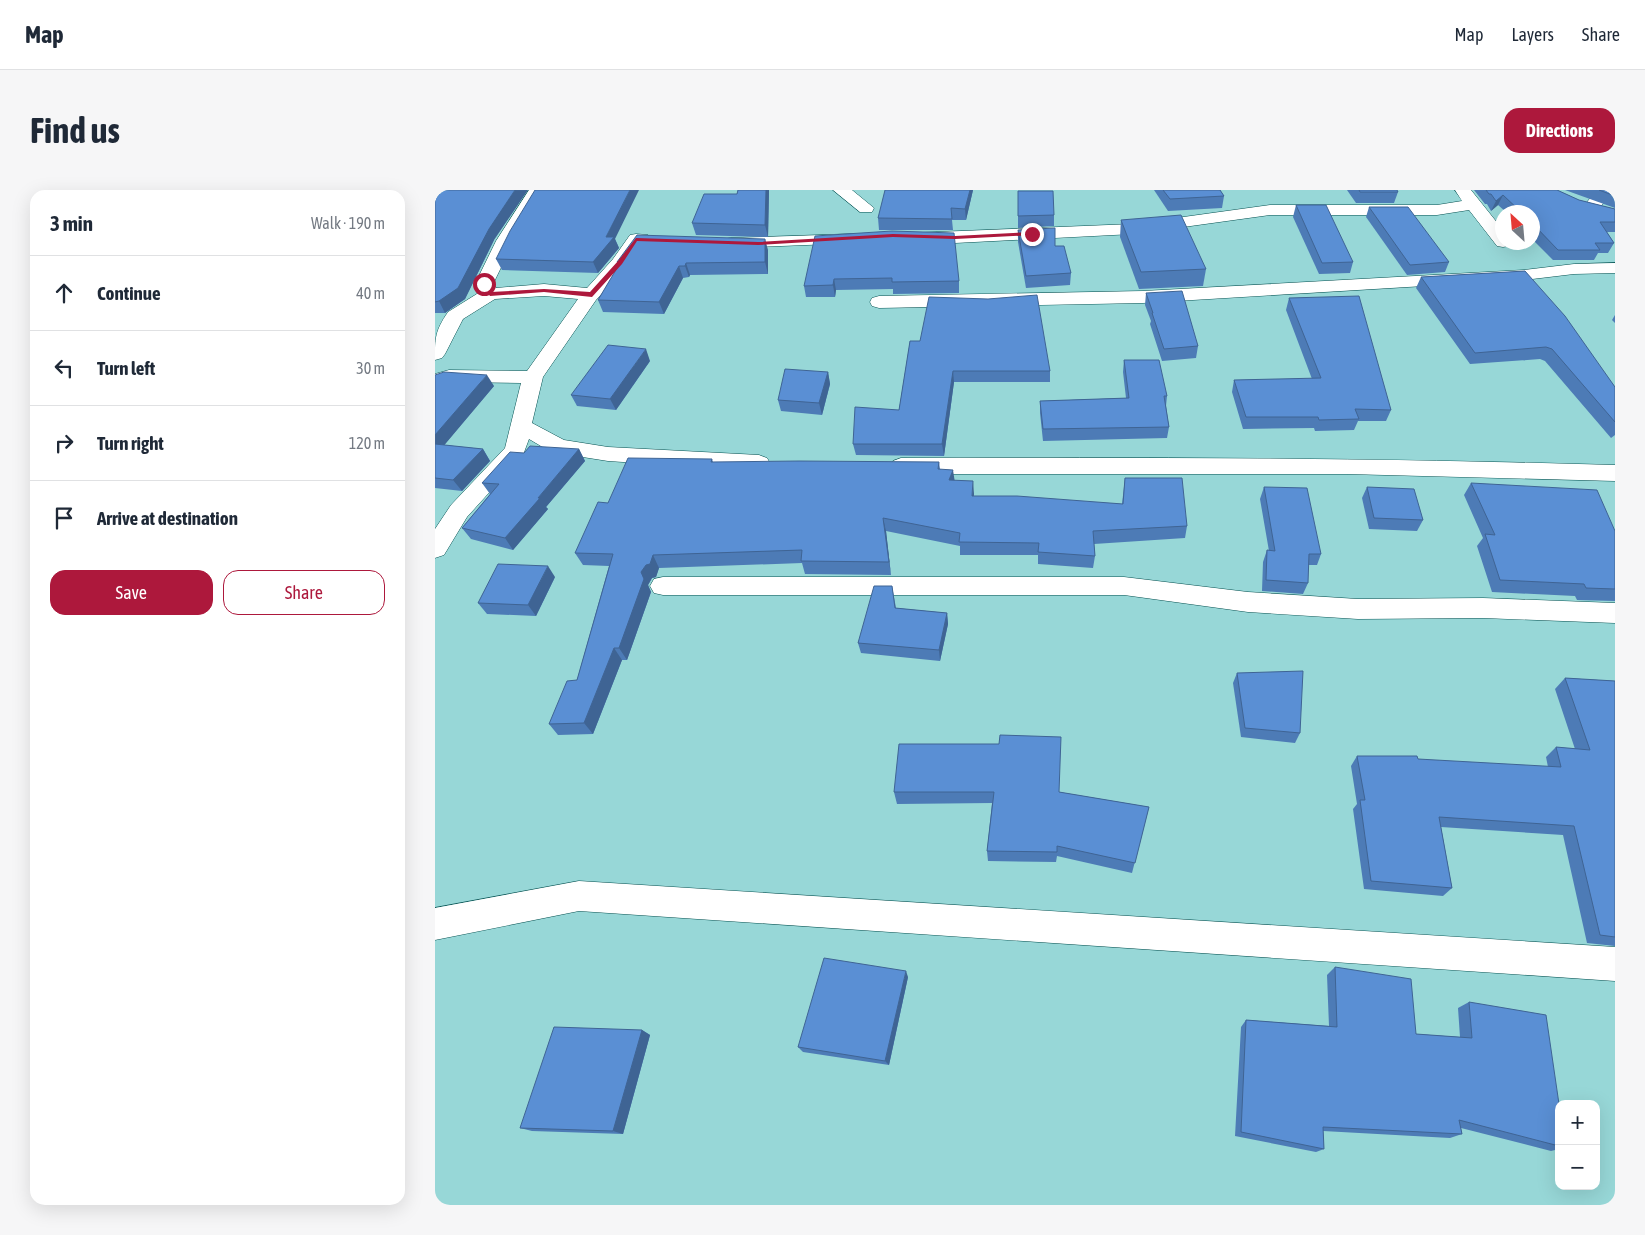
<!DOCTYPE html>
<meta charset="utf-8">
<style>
body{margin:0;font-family:"Asap Condensed",sans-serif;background:#f6f6f7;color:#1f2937}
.controls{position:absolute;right:15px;bottom:15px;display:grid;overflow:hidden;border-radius:10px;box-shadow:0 5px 20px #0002}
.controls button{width:45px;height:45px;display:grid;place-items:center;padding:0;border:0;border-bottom:1px solid #e0e1e3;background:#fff;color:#1f2937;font:25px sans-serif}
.compass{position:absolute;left:1060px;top:15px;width:45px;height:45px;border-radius:50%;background:#fff;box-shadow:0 5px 20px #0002;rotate:334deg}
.stop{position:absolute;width:15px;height:15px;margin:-11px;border:4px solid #ad183c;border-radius:50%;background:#fff}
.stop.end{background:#ad183c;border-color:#fff;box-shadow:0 1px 5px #0008}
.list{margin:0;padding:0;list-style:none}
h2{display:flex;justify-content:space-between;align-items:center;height:65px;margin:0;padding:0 20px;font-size:21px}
h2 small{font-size:16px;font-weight:400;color:#747a83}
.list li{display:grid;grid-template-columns:32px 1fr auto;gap:15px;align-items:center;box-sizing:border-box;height:75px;padding:0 20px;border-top:1px solid #e0e1e3}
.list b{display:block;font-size:19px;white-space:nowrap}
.list em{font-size:16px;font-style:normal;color:#747a83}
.actions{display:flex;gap:10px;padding:15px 20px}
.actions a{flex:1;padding:11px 0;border:1px solid #ad183c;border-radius:15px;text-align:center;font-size:18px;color:#ad183c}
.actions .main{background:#ad183c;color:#fff}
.icon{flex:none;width:28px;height:28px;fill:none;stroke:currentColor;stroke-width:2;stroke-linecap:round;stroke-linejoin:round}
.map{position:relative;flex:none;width:1180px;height:1015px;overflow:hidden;border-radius:15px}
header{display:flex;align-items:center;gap:30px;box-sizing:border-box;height:70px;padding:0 25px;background:#fff;border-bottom:1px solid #e0e1e3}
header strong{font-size:24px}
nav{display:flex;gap:28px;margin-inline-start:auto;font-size:18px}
.intro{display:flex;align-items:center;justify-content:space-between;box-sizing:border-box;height:120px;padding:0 30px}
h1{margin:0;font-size:35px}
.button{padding:12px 22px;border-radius:15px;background:#ad183c;color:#fff;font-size:18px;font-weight:700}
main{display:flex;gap:30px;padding:0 30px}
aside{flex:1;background:#fff;border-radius:15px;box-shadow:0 5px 20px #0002}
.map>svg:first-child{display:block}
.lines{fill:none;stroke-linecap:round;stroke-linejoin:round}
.street-casing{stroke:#055151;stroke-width:1}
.street{fill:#fff;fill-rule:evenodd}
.wall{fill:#4d7bb6}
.shaded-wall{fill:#3f6494}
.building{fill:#5a8fd4;stroke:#3f6494}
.route{fill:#ad183c}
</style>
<header>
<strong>Map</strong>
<nav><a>Map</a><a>Layers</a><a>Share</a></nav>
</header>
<div class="intro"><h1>Find us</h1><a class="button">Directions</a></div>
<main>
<aside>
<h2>3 min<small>Walk · 190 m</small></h2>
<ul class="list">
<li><svg class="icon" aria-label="ahead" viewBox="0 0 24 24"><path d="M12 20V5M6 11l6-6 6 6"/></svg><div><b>Continue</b></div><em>40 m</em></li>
<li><svg class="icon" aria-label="left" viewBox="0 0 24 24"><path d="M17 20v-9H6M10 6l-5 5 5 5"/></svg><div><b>Turn left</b></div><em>30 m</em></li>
<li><svg class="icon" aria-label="right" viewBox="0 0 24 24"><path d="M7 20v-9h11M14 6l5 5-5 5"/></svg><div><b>Turn right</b></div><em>120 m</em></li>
<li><svg class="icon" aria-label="arrive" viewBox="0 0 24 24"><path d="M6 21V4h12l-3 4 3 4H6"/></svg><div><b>Arrive at destination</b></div></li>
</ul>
<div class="actions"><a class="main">Save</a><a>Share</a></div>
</aside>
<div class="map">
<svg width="1180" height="1015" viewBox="0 0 1180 1015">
<rect width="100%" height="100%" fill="#97d7d7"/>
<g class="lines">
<!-- street casing -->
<g class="street-casing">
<g id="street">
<path d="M94,0H110L79,51L58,94L61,98L109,94L152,98L178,69L195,45L201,44L213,45L216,49L213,53L206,54L191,77L161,110L108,187L97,233L129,250L173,257L324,265L332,268L335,273L332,278L324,281L173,271L116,262L94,249L88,265L32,327L9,365L0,368V339L16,315L70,258L86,193L16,192L0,197V184L14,180L92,181L143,109L109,106L60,109L28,129L10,164L7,168L0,170C0,148 0,141 13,122L45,102L40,94L61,51Z"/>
<path d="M398,0H417L439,18L437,22H425Z"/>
<path d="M1020,0H1036L1068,40V52H1076L1074,56L1068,57L1062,56L1034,20L1002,25H835L698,44L520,53L476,51L473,47L476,43L698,34L835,15H1002L1027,11Z"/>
<path d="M1159,0H1175L1173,7L1162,21H1150L1148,17L1157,6Z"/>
<path d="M417,44L423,45L426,49L423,53L295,58L289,57L286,53L289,49L295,48Z"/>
<path d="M1180,73V83L1139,84L1089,90L708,113L444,118L437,116L435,112L437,108L444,106L708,101L1089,80L1139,74Z"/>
<path d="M466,268C704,267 942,268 1180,275V291L912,284H466L458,281L455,276L458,271Z"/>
<path d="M228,387H689L813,402L923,409L1048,408L1180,413V433L1048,428L923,429L813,422L689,405H228L219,403L215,396L219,389Z"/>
<path d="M144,691L1180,757V791L144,721L0,750V718Z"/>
</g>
</g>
<!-- street -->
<use href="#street" class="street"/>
</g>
<!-- wall -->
<g class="wall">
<path d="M0,0L59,50L30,109L10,123H0Z"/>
<path d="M303,0H334L333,47L261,45L257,33L302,4Z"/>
<path d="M538,0L531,30H517L518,40H444L443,28Z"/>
<path d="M719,0H785L789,6L787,18L733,21Z"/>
<path d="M912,0H962L963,2L959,13H921Z"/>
<path d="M1039,0H1122L1144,10L1180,19V42H1172L1179,53L1173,63H1163L1159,70H1118L1098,50V22H1071L1063,15L1056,21L1052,14H1050Z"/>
<path d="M1130,0H1180V18Z"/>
<path d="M583,1L619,25V36L583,38Z"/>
<path d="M861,15L918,72L915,83L884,84L858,27Z"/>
<path d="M934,17L1014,72L1010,82L972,85L931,27Z"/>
<path d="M686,30L771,79L768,96L704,99L685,47Z"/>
<path d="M583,40L620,56L636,83L635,95L591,98L583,52Z"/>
<path d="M457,41L524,91V103L458,104V99L401,100L400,107H371L369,96Z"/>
<path d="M180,49L184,58L163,83L67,80L61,69Z"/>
<path d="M333,60V84L255,85L254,87L248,88L229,124L168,122L163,110L184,76L182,72Z"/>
<path d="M1090,81L1180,197V245L1176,248L1110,171L1105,169L1035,174L981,98L986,87Z"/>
<path d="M711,103L763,156L761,168L727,171L715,134L716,131L710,115Z"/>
<path d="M854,108L956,220L951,231H923L919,240L880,241L879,238L808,239L797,202L799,190L877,189L851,120Z"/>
<path d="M1180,125V133L1177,130Z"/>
<path d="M475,151L615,181V192H519L509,266L421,265L418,254L464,220Z"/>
<path d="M689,170L732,206L731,216L734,237L732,248L608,251L605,223V211L691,208L688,182Z"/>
<path d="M215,171L181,220L142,216L136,205Z"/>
<path d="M393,182L395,194L387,225L346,221L343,210Z"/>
<path d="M0,185L59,196L9,255L48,259L55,271L27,301L0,298Z"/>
<path d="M144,259L150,271L111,317L113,319L78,360L36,349L27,338L55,304L47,293L89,263Z"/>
<path d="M277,269L278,272H504L505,279L539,306L687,314L690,288L752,336L750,348L659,354L660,366L658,378L603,374V365H525V356L451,341L456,385L370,384L367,373L224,378L221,387L217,388L213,395L216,402L192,470H187L158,544L123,545L114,534L142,490L174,376L148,375L140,363L173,313Z"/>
<path d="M1036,293L1180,341V411L1142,410L1140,406L1057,402L1042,356L1048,348L1029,305Z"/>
<path d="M829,297L886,364L882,375H873V393L868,404L827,401L828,372L832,360L834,361L825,309Z"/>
<path d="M932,297L988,330L982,341L934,339L927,308Z"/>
<path d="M120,387L101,426L52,424L43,413Z"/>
<path d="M457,396L461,418L512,423L513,434L505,471L426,463L423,453Z"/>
<path d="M802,483L865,543L860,553L806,547L798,493Z"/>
<path d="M1130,488L1180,491V756L1152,753L1128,645L1006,637L1017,698L1008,706L929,699L918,619L922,614L916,576L922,566L1113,577L1111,567L1121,557L1140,559L1120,499Z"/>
<path d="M459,602H624L714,617L697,683L622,666L621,672L553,671L552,661L557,613L462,614Z"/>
<path d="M900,777L981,844L1025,847L1023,818L1034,812L1124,914V959L1116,961L1026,938L1027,944L1015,948L888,941L889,959L881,962L800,946L806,837L811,830L894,836L892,785Z"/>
<path d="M473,787L454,875L368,862L363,857Z"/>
<path d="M207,840L215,845L188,944L97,941L85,938Z"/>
</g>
<!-- shaded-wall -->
<g class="shaded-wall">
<path d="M80,0H93L59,50L30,109L10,123L4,111Z"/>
<path d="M195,0H204L180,49L184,58L163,83L158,72Z"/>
<path d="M331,0H334L333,47L330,35Z"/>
<path d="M535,0H538L531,30L530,19Z"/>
<path d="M1068,5L1063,15L1056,21L1061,11Z"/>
<path d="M330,49L333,60V84L330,72Z"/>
<path d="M251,73L255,85L254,87L250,76Z"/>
<path d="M244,76L248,88L229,124L224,112Z"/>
<path d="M399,89L401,100L400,107L398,95Z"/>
<path d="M211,159L215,171L181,220L175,209Z"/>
<path d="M518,181L519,192L509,266L507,254Z"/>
<path d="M393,182L395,194L387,225L384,213Z"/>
<path d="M52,185L59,196L1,265L0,263V245Z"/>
<path d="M48,259L55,271L27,301L18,290Z"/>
<path d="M144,259L150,271L111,317L113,319L78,360L70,348Z"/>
<path d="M518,280L520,293L514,290Z"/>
<path d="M538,291L539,304L538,319L537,306Z"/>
<path d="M448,328L451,341L456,385L454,372Z"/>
<path d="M218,365L224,378L221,387L217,388L213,395L216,402L192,470L184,458L206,382Z"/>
<path d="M113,376L120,387L101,426L93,415Z"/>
<path d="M512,423L513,434L505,471L504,460Z"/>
<path d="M179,458L187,470L158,544L149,533Z"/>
<path d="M471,781L473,787L454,875L450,871Z"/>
<path d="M207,840L215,845L188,944L178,941Z"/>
</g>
<!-- building -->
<g class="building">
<path d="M0,0H80L54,39L23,98L4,111L0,112Z"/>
<path d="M100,0H195L171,47H179L158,72L61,69L75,41Z"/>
<path d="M303,0H331L330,35L257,33L269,4H302Z"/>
<path d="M450,0H535L530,19L516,18L517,29L443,28Z"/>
<path d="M728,0H785L789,6L735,9Z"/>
<path d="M924,0H962L963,2H925Z"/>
<path d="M1051,0H1122L1144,10L1180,19V32H1165L1179,53H1160L1165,60H1123L1098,34V22H1086L1068,5L1061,11L1056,4H1054Z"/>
<path d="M1164,0H1180V6Z"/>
<path d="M583,1H618L619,25L583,26Z"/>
<path d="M861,15H891L918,72L887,73Z"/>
<path d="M934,17H973L1014,72L975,75Z"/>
<path d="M746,25L771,79L706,82L686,30Z"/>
<path d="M620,38V56H629L636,83L591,86L583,40Z"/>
<path d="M457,41L519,43L524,91L457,92V88L399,89L398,95L369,96L380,46Z"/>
<path d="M202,45L330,49V72L251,73L250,76H244L224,112L163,110L185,73L182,72Z"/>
<path d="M1090,81L1130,126L1180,197V232L1117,159L1111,157L1040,163L986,87Z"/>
<path d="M747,101L763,156L729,159L717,123H718L711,103Z"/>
<path d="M602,105L615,181H518L507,254H418L420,217L464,220L475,151H485L494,107L553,109Z"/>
<path d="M924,106L956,220L920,219L924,229L884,230L883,227H811L799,190L886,188L854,108Z"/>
<path d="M173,155L211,159L175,209L136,205Z"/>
<path d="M689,170H724L732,206H729L734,237L608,239L605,211L694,208Z"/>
<path d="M350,179L393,182L384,213L343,210Z"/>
<path d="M9,182L52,185L0,245V185Z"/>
<path d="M0,254L48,259L18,290L0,288Z"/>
<path d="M95,256L144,259L103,308H105L70,348L27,338L64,294L47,293L75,262L89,263Z"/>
<path d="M193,268L277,269L276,272L364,271L504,272L503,279L518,280L514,290L538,291L537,306H582L688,314L690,288H747L752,336L658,341L660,366L603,362L604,353L524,352L525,343L448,328L454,372L366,371L367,360L218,365L215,374L211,375L206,382L209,389L184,458H179L149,533L114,534L132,491L142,490L178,364L140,363L163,312L173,313Z"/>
<path d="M1036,293L1162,300L1180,341V399L1151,398L1149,394L1065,390L1050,344L1060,345Z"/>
<path d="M829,297L872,298L886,364H874L873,393L831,390L832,360L840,361Z"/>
<path d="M932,297L979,299L988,330L939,328Z"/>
<path d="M63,374L113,376L93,415L43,413Z"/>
<path d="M439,396H457L460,418L512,423L504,460L423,453Z"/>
<path d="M868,481L865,543L810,538L802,483Z"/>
<path d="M1130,488L1180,491V747L1165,745L1139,636L1004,627L1017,698L936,691L925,610H930L922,566H982L983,569L1126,577L1121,557L1155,560Z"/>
<path d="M565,545L626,547L624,602L714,617L700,673L622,656V662L552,661L559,602H459L464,554H564Z"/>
<path d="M389,768L471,781L450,871L363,857Z"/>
<path d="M900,777L976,789L981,844L1037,848L1034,812L1111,825L1124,914V956L1024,930L1027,944L888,937L889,959L806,942L811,830L902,837Z"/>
<path d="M119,837L207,840L178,941L85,938Z"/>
</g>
<!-- route -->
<path class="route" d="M597,42L599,45L520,49L458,47L323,55L202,51L187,74L157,107L109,102L55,106L46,94L51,93L56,102L109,99L155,102L183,71L201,48L323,52L458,44L520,46Z"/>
</svg>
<div class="controls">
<button>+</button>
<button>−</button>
</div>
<svg class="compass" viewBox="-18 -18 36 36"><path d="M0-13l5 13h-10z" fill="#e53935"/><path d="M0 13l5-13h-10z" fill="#747a83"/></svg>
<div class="stop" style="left:49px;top:94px"></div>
<div class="stop end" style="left:597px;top:44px"></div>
</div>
</main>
